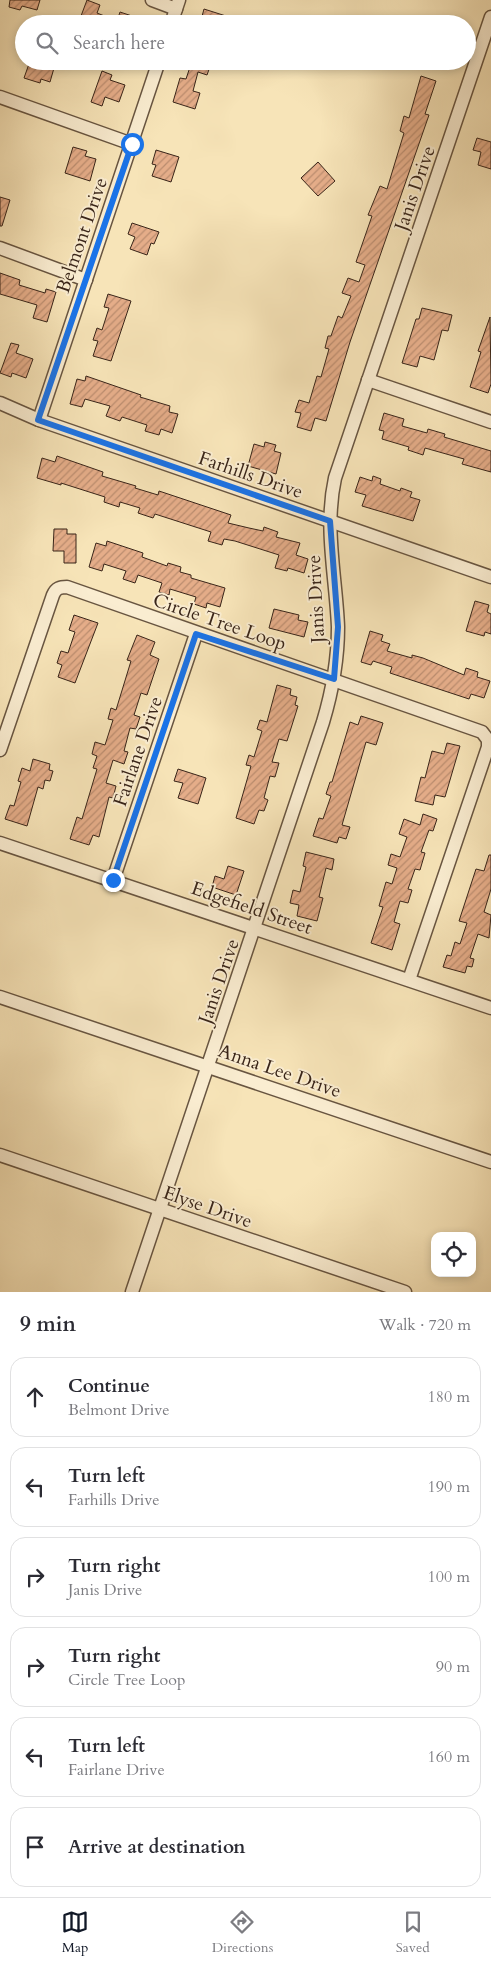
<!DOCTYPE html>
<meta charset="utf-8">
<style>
body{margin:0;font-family:Cardo,serif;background:#f2f2f3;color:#2b2b33}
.controls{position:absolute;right:15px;bottom:15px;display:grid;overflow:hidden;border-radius:10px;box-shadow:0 2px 8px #0003}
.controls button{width:45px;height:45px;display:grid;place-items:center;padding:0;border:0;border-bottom:1px solid #e1e1e2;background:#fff;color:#2b2b33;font:25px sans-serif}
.stop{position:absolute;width:15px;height:15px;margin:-11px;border:4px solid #1a73e8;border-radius:50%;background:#fff}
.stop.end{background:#1a73e8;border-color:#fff;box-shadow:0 1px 5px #0008}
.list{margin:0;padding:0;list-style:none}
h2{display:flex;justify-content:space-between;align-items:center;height:65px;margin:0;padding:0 20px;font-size:21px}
h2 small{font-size:16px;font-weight:400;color:#7c7c81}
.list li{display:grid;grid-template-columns:32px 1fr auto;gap:15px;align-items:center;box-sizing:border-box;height:80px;margin:0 10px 10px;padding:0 10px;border:1px solid #e1e1e2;border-radius:15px}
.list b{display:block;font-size:19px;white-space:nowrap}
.list p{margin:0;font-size:16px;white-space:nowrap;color:#7c7c81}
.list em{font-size:16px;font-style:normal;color:#7c7c81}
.icon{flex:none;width:28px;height:28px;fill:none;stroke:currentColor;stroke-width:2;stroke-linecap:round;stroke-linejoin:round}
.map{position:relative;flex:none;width:491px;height:1292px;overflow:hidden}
.search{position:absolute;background:#fff;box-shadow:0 2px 8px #0003;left:15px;right:15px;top:15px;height:55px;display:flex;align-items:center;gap:12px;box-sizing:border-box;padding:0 18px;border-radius:28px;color:#7c7c81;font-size:19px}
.sheet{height:605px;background:#fff}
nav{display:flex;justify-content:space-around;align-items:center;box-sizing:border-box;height:70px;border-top:1px solid #e1e1e2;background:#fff;font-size:14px;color:#7c7c81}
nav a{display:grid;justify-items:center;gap:2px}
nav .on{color:#111827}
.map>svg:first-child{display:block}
.building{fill:url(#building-hatch);stroke:#392519}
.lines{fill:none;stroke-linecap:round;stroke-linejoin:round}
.minor-casing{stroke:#685541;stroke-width:15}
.minor{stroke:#faedd1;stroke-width:12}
.route{stroke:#1a73e8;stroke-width:6}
.labels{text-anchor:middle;stroke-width:4;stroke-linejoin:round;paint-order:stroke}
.street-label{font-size:19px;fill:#392519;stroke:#faedd1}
</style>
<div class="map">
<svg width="491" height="1292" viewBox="0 0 491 1292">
<defs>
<pattern id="building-hatch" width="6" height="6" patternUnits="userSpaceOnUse" patternTransform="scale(1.25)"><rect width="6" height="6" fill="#e5ad89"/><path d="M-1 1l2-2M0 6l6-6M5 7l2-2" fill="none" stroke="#bb8d6f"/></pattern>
</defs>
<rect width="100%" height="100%" fill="#f7e4b8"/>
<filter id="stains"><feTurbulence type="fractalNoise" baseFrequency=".004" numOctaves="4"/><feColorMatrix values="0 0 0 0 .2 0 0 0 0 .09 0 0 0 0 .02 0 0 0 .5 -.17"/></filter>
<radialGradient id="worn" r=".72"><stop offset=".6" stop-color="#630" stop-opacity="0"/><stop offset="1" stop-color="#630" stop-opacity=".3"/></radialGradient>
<!-- building -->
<g class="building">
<path d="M10,0H40L37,10L22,6L20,10L9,7Z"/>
<path d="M87,0L100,5L97,13L117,21L120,12L132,16L130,24H78Z"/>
<path d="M204,9L226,16L224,24H207V22L201,20Z"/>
<path d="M30,61H56L50,82L41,79L40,83L24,78Z"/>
<path d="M192,61H212L207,75L198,72L193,91L200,93L195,109L173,102L180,78L186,79Z"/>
<path d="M102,71L112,75L110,80L125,85L119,102L105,97L102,106L91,102Z"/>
<path d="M421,76L436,81L425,114L429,115L350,342L326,421L315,418L311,431L297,427L301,413L295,412L299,400L309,403L317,376L321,377L329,349L325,348L328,336H331L338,316L342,318L351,296L342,293L348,278L359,282L365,265L356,262L372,216L368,215L380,186L387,189L404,133L400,131L404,116L409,118Z"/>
<path d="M477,138L491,142V169L478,165L481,152L473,150Z"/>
<path d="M73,147L87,151L85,156L96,159L90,181L65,173Z"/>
<path d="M156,150L179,157L171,182L152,176L156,165L152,164Z"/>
<path d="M318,162L335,181L318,196L301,178Z"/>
<path d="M0,197L10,200L2,226H0Z"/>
<path d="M132,223L159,232L154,244L151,243L147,255L130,249L135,237L128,234Z"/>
<path d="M0,273L20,280L19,285L45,293L46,289L56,292L47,322L33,318L37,305L0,294Z"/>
<path d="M108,294L131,301L111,361L93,356L98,341L93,340L97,328L102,330L109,308L104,307Z"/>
<path d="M422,308L452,315L448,331L442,330L434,360L420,356L417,367L402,363L416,319H419Z"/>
<path d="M490,317L491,384L488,393L470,387L481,352L478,351Z"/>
<path d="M11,343L19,345L16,353L33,359L26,378L12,373L11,377L0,373Z"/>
<path d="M86,376L141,395L140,397L170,406L169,412L178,414L172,433L161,429L159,435L145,431L147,425L122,417L120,421L106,416L110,406L85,399L82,407L70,404L77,379L85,381Z"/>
<path d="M384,413L404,419L402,426L427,433L428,429L445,434L444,437L491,451V472L462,464L464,459L425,448L423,455L408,450L409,447L382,439L384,431L379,430Z"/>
<path d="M265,442L276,445L274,451L281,453L276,474L248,466L254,444L264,447Z"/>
<path d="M57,456L103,472L102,476L136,486L135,488L158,495L159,491L231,515L228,523L249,528L263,531L264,527L278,532L276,537L300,543L296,555L308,559L304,573L288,568L287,571L275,568L279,555L235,541L224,539L222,545L208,541L211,532L155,514L153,518L138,513L140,508L120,502L119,507L104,502L105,497L61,483V485L37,478L42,458L55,462Z"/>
<path d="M373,476L381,479L380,484L400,491L401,488L412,492L410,497L420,500L413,521L362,506L366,495L355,492L360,477L372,481Z"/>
<path d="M54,529H67V534H76V563H64V551H53Z"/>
<path d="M107,541L143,553L142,557L167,566L168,563L181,567L180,572L191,575V578L225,588L220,607L207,603L206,608L194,604L196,597L170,589L169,595L159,592L162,583L138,575L135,583L123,579L126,571L104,564L102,571L89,567L96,543L106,546Z"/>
<path d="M475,601L489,605L487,612L491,614V634L485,632L484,636L466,631Z"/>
<path d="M274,609L299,615L298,620L308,622L304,637L269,628Z"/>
<path d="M74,615L98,623L75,683L58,677L62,665L57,663L61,651L68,653L75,632L69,630Z"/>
<path d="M370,631L383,635L381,641L390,644L387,651L412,658V655L423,658L464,675L466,668L478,672L477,677L490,681L484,698L471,694L469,699L390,673L392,667L373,661L371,665L361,662Z"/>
<path d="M137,635L155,642L150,655L159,659L147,695L141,693L134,715L140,717L136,729L130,728L124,751L128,752L124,764L113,760L106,783L116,786L113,798L109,797L99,837L93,835L89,845L70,839L77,817L82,819L97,769L93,768L97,756L92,754L95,742L105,745L113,720L108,719L111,708L116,710L131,661L127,660Z"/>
<path d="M277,685L291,689L290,695L297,697L295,705L298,706L287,741L279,739L272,762L279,763L275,777L270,776L264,798L268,800L264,811L259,810L254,824L236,818L251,766L246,765L249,755L254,757L262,731L257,729L260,720L267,722Z"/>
<path d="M361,716L383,723L376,745L366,742L342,825L350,827L346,839L339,837L337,843L313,836L319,818L323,819L331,796L326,794L330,782H332L350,722L358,725Z"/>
<path d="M447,743L460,746L445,797L435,795L433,805L415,801L421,777L425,778L432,751L444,754Z"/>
<path d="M33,759L50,764L49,770L53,771L50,781L45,780L43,789L38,787L27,826L5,819L10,805L14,806L21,782L18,781L22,768L30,771Z"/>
<path d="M178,769L206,778L198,804L178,798L183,783L174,781Z"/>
<path d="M423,814L437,819L433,831L429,830L421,852L425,853L420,870L415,869L408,889L412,890L408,903L400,901L394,922L400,924L392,950L371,943L383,907L379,906L386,882L392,884L397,868L388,865L391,854L400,857L407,837L399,834L404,819L420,825Z"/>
<path d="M306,852L334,859L332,870L326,868L319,897L323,898L317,921L297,916L299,905L290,903L293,890L300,892L306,867L303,866Z"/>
<path d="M489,855H491V889L484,912L491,915L489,938L478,934L470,958L474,959L472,967L467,966L465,973L443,967L447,955L451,956L455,942L460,944L467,923L459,921L476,869L484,871Z"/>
<path d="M228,866L244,871L236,895L212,887L215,876L224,879Z"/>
</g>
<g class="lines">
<!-- minor casing -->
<g class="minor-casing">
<g id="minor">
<path d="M152,0L176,9"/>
<path d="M171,24L179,0"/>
<path d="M0,97L132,144"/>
<path d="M0,248L86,280"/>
<path d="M368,380L491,422"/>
<path d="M0,403L39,420L491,577"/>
<path d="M39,420L159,61"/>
<path d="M0,750L53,595C56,588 60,587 67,587L482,732L488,740V747L409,980"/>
<path d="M0,843L491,1008"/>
<path d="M113,880L196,634"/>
<path d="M0,997L491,1162"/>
<path d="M0,1155L405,1292"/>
<path d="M132,1292L323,722C332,692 338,659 338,627C336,577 324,528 335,478L491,17"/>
</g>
</g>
<!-- minor -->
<use href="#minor" class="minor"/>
</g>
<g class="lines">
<!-- route -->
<path class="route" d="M113,880L196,634L334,679L338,627L330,521L38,420L132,144"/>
</g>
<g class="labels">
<!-- street labels -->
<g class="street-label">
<text transform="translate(414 188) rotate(-71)" y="7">Janis Drive</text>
<text transform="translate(81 235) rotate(-71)" y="7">Belmont Drive</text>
<text transform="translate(251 474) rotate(19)" y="7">Farhills Drive</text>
<text transform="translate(315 599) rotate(-93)" y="7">Janis Drive</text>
<text transform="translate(220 621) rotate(19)" y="7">Circle Tree Loop</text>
<text transform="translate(137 751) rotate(-71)" y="7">Fairlane Drive</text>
<text transform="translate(252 907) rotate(19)" y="7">Edgefield Street</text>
<text transform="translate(218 981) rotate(-71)" y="7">Janis Drive</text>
<text transform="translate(280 1070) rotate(19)" y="7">Anna Lee Drive</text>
<text transform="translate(208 1206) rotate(19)" y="7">Elyse Drive</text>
</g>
</g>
<rect width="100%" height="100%" filter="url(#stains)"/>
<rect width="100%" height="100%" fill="url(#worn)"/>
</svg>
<div class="controls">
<button><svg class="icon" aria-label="locate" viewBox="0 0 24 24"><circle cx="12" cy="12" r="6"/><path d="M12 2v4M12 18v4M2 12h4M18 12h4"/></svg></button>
</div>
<div class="stop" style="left:132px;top:144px"></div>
<div class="stop end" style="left:113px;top:880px"></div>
<div class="search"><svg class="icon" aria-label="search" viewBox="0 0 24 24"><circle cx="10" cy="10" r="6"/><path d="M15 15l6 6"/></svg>Search here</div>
</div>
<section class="sheet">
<h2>9 min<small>Walk · 720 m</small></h2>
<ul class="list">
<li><svg class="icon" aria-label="ahead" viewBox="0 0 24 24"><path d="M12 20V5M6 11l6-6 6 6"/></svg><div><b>Continue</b><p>Belmont Drive</p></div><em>180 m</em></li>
<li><svg class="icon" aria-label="left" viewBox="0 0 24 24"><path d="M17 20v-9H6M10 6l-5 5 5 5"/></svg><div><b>Turn left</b><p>Farhills Drive</p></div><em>190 m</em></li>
<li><svg class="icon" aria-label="right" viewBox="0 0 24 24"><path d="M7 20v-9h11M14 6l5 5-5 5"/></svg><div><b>Turn right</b><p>Janis Drive</p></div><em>100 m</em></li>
<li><svg class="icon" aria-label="right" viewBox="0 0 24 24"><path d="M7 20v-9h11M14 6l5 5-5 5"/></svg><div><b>Turn right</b><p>Circle Tree Loop</p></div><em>90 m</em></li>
<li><svg class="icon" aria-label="left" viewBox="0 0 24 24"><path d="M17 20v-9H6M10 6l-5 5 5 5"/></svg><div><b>Turn left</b><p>Fairlane Drive</p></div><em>160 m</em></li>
<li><svg class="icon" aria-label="arrive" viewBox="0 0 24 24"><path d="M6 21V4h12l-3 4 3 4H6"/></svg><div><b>Arrive at destination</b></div></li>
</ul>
</section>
<nav>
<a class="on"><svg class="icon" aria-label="map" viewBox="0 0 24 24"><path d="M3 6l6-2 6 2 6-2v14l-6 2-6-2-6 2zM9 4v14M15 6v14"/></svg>Map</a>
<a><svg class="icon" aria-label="directions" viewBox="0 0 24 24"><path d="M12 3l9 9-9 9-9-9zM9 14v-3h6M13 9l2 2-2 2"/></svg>Directions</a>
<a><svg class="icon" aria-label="saved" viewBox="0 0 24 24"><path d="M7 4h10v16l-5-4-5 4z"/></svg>Saved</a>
</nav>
